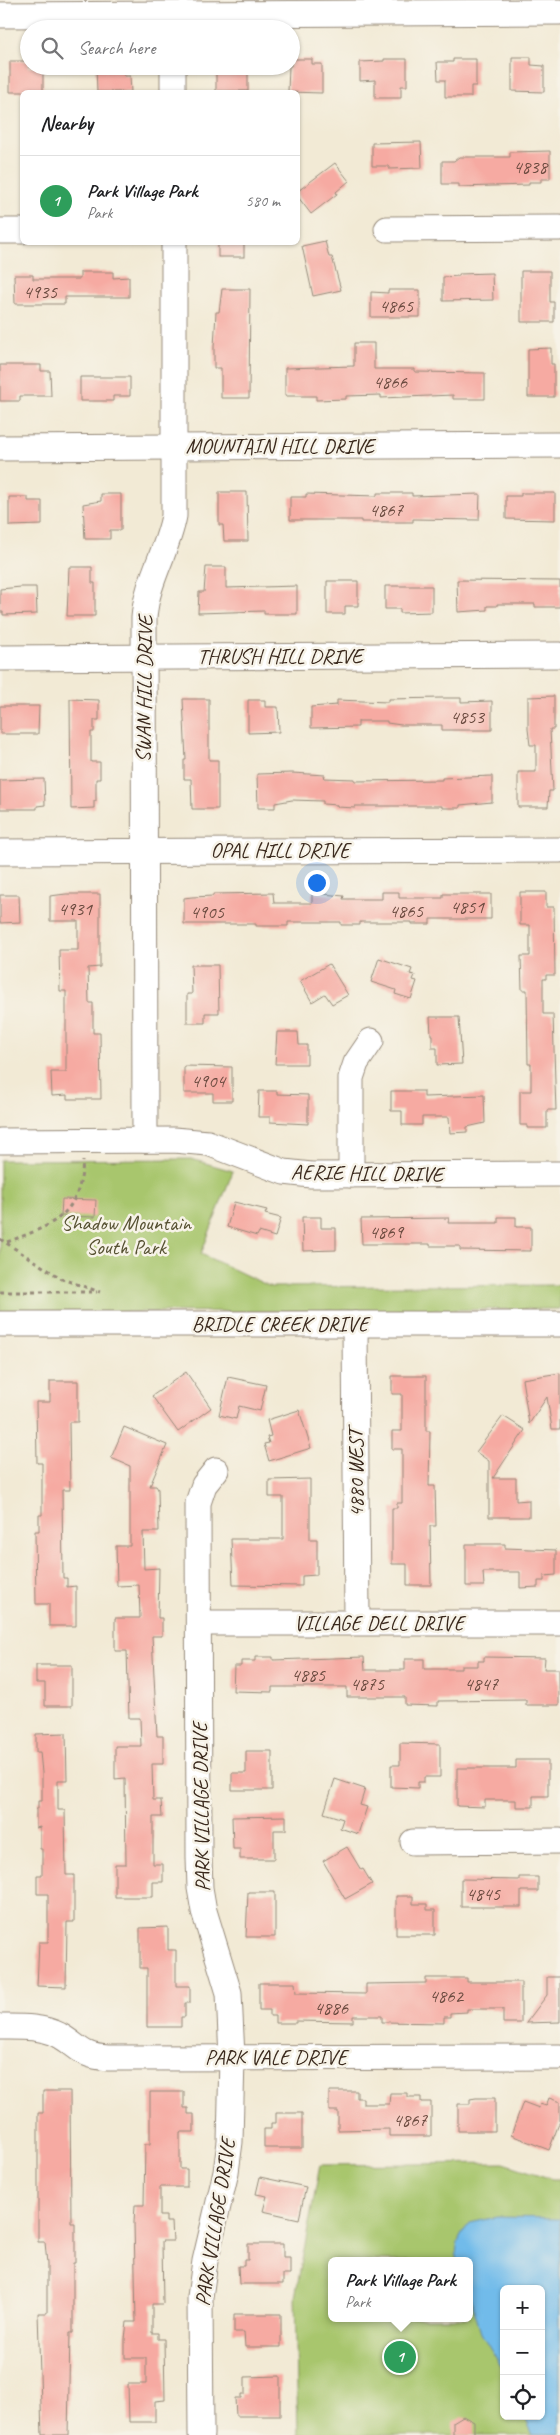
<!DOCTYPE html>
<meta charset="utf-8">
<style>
body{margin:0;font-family:Caveat,sans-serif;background:#f6f6f6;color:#202124}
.controls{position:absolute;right:15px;bottom:15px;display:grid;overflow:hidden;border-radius:8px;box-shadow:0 1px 4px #0004}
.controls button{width:45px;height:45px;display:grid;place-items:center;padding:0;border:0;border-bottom:1px solid #e0e0e0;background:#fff;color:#202124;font:25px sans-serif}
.you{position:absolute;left:316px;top:882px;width:18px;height:18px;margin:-12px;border:4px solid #fff;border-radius:50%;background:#1a73e8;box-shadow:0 0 0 8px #1a73e833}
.badge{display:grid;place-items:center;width:32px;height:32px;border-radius:50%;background:#1f6fb2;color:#fff;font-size:16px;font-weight:700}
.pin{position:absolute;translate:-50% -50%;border:2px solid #fff;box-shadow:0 1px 5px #0006}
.popup{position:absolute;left:328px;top:2257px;width:145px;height:65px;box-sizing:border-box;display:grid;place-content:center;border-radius:8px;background:#fff;filter:drop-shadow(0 1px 4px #0005);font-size:16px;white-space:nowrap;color:#757577}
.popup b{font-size:19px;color:#202124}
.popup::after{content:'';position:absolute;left:50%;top:100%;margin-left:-10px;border:10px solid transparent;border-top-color:#fff}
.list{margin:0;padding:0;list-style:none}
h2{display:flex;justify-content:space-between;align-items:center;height:65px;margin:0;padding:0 20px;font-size:21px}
h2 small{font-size:16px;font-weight:400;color:#757577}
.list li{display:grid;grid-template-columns:32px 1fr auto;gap:15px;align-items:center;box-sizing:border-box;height:90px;padding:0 20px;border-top:1px solid #e0e0e0}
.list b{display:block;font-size:19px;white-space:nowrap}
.list p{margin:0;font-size:16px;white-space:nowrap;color:#757577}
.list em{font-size:16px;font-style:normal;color:#757577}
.icon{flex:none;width:28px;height:28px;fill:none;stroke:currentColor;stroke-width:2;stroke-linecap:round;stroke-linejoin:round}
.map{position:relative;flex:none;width:560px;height:2435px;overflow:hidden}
.search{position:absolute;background:#fff;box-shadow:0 1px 4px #0004;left:20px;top:20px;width:280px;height:55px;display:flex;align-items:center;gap:12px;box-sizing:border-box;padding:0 18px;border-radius:28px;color:#757577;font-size:19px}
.panel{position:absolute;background:#fff;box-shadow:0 1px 4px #0004;left:20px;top:90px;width:280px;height:155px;border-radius:8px}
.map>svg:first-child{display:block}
.green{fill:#a8c66d;stroke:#727846;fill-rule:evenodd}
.water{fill:#71bbea;stroke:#567284}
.building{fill:#f6aaa2}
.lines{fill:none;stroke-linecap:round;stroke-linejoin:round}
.minor-casing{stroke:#968a7a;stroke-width:27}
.path{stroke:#968a7a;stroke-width:3;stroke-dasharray:4 4;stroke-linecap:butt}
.minor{stroke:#fff;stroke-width:25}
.labels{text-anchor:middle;stroke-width:5;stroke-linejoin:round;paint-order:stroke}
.number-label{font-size:19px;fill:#6a4a3f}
.street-label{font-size:21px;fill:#3b2a1e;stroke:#f7f3e8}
.park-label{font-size:21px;fill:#565132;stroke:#f7f3e8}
</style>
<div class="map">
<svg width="560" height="2435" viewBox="0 0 560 2435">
<rect width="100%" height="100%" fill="#f7f3e8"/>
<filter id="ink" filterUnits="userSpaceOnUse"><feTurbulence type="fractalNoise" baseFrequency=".02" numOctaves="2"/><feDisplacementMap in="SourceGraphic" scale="10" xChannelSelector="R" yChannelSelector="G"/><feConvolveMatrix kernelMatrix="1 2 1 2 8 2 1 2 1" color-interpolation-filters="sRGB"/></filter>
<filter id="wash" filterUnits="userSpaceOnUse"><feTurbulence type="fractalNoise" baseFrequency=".0096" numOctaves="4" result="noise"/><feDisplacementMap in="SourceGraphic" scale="20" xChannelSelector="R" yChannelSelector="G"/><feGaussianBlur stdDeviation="1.12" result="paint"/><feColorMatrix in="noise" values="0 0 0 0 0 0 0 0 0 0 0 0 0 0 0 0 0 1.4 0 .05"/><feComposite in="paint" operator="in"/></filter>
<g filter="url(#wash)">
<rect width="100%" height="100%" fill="#f2ead5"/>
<!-- green -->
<g class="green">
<path d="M191,1159L233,1171L201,1254L271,1287L560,1285V1309L0,1313V1160Z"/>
<path d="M504,2163L552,2179H560V2435H298L295,2297L320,2165ZM331,2261H469V2318H331ZM504,2289H541V2416H504Z"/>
</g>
<!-- water -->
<path class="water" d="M497,2217L560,2218V2435H533L524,2416H541V2289H504V2371L481,2333L469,2293V2261H458C453,2246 461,2234 470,2223Z"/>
<g id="blocks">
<!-- building -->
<g class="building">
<path d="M512,57H531V65L544,66V92L512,91Z"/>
<path d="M291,59H312V64H322V93L288,92L289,66H291Z"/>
<path d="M384,59H407V86H401V98H375V80L360,81V62L384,61Z"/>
<path d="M453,59H476V86H471V97H445V80H438L437,62H453Z"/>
<path d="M10,61H29V67H43V92H10Z"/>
<path d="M96,66H123L124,76H130L131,92H97Z"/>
<path d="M248,66V91H216V67Z"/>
<path d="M421,142L422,168L389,169V166H372V143Z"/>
<path d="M550,151V179H541V182H529V185L492,186L459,187V184H442V161H454L459,157H510V152Z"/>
<path d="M335,163L349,181L336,192L337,194L311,214L298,197V191Z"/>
<path d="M325,241L329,257H332L341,290L313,296L302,246Z"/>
<rect x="218" y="242" width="26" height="15"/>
<path d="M521,271H550V302H554V322H521Z"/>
<path d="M80,272H113V278L129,277V297H65V304H15L14,275H33V279H80Z"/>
<path d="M492,273L493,300L443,301V277L459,276V274Z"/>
<path d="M222,289H250L249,398H221V368H214V347L216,312H219Z"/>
<path d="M388,290H420V317H371V292L388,293Z"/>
<path d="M354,343H374V369H415V372L485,373V399H453V395L381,398V395L346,396V399L316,400V396H285V368L354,366Z"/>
<path d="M551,348V364H554V397H528V349Z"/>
<path d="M0,365H41V371H50L51,396H20V401H0Z"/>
<path d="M80,377H130V396H113V401H80Z"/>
<path d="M219,492H247L248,541H224L223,525H219Z"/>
<path d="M377,493H412V496L480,494L479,520L413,519V522H361V520H290V497H306V494L377,496Z"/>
<path d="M521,493H555V520L506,519V496H521Z"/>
<path d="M101,494H121V530H110V539H85L83,504L101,501Z"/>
<path d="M9,497H28V501H42V525L9,526Z"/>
<path d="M69,567H92V583H95V616H67Z"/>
<path d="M206,567H226V588L297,586V614H264V611L198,613L199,592H204Z"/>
<path d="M457,580L560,581V607H535V604H497V606H487V610L458,612Z"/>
<path d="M327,581H358V606H345V614H327Z"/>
<path d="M385,586H432V612L400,613V609H385Z"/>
<path d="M21,587H36L37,614L3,615V612H0V589Z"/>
<path d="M554,696V729H550L553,791H549L548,807H518V772H536V745H530L528,729V697Z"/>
<path d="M442,698H461V702L492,701V730H442V725H401L387,723V721H358V727L311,728V707L337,705V700L388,702V699Z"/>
<path d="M70,699L99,700V720H94V732H91V762H100V779H96V801H94V808L71,809Z"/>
<path d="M183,699H209V760H218V809H192L191,779H184V760H186Z"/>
<path d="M248,700H265V707H278L279,732L248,733Z"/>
<path d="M0,706H39L38,734H0Z"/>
<path d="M292,773L325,775L324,778L355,779V781L442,780V778L492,776V802L460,805V808H442V806H355V808L337,807V805L323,804V801L292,800L275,803V808H258L257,774Z"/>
<path d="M44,779L45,805L37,806V809H0V780Z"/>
<path d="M382,892H399V898H443V894H491V919H430V924H412V922H360V925H341V922H288V926H256V924H184V898L192,897L213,896V894L273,893L274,903H312V893L344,896L343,899H382Z"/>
<path d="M520,892H546V907H554L555,975H546V979H543V1014H553L555,1083L556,1110H547V1128H527V1125H520V1091H531V1064H528L527,990H522L521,956H530V925H520Z"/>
<path d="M66,894H100V967L88,968L89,1003H93V1033H100L101,1099H67V1095L52,1096L51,1072H66V991H60L59,950H78V921H50V896Z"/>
<path d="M0,895H19L20,922L0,923Z"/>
<path d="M379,958L412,969L410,974L415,975L413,980L417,981L411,999L395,994L396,990L371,982Z"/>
<path d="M329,964L348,995L332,1004L325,994L312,1002L300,981Z"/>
<path d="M191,965H218L219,1013H205V1023H187V994H192Z"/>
<path d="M430,1017H459L462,1064L437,1065V1048H432V1035H431Z"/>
<path d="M277,1032H298L299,1045H307V1064H275Z"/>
<path d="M184,1066L232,1067V1101H213V1093H184Z"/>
<path d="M259,1091H277V1094L308,1095V1124L270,1122V1117H258Z"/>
<path d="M391,1091H424V1097L484,1095L485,1123L467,1127V1132L450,1133L449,1117H422V1125H402V1111H391Z"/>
<path d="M62,1199L96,1200L95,1217L61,1216Z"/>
<path d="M234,1202L267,1210L265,1214L281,1218L275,1237L259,1232L257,1236L227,1227Z"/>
<path d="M302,1217H321V1228H336V1250L303,1251Z"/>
<path d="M498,1217H516V1227H531V1251L460,1250V1246H430V1244H362L361,1219L449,1218L448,1223H498Z"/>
<path d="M186,1372L211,1408L178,1432L152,1396Z"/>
<path d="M560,1373V1429H552L547,1397L529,1424L522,1379Z"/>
<path d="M392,1376H426V1431H430L429,1486H435L436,1526H430L431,1585H407V1564H392V1508H397V1503H402V1449H392V1431H402V1394H392Z"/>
<path d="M228,1377L266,1385L260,1411L239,1406L236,1419L219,1415Z"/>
<path d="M50,1381H78V1422H69L70,1490H62L63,1578H67V1587L76,1586V1626H49V1604H36L35,1531H39V1515H42V1463H37L36,1402H50Z"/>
<path d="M299,1410L311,1448L269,1461L264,1444L269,1443L267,1437L271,1436L267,1420Z"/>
<path d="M503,1416L525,1430L493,1478H516V1501L529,1500V1517H489V1461L476,1452Z"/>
<path d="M124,1427L167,1445L150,1486H156L158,1489L159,1532H143L144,1569L159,1568L158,1618H162V1636H152L157,1736H163V1764H152L153,1800H161L162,1817H153V1864H163V1882H153V1897H115V1864H126L125,1778L115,1779V1746H141L140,1718H129L127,1651H115V1618H140L139,1585L117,1586L116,1546H130V1466L111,1458Z"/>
<path d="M310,1479V1539H317V1575L302,1576V1586L233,1585L231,1539H283V1497H269V1480Z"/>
<path d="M466,1544H505V1548L556,1550V1575L544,1576V1581H538V1587L520,1588V1572H483L484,1586H466Z"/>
<path d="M255,1657H273V1660L364,1657L365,1670H405V1659H424V1669H461V1666H478V1661H484V1657L545,1658L544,1669H559V1705H526V1700L438,1701V1706L405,1705V1697H347V1687H272V1692L233,1691L234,1666H241V1661H255Z"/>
<path d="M36,1665H72V1706H45V1683H36Z"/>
<path d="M66,1733L67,1780H58V1810H65L66,1875H74V1922H67L66,1987L37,1986L39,1942H48V1894H37V1875H42V1849H40V1827L36,1828V1809H38V1801H42V1773L40,1752H36V1734Z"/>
<path d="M400,1743L440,1744V1777H424V1782H418V1788L391,1787V1765H400Z"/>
<path d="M246,1751H272V1790H232V1773H246Z"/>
<path d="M516,1760H548V1796H533V1807H516V1800H485V1807L457,1806V1768H516Z"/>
<path d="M335,1779L365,1789L360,1805L367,1807L358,1834L340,1828L343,1819L324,1813Z"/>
<path d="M286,1816V1830H274V1859H240V1849H233L232,1817Z"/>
<path d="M347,1847L361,1870L363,1869L372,1884L345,1899L323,1861Z"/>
<path d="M519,1877H538V1891H521V1907H461V1879L519,1880Z"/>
<path d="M248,1892H275V1937H246Z"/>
<path d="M396,1896H413V1904H427V1910H435V1935H396Z"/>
<path d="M168,1927V1950H176V1986H190V2003H185V2017H181V2027H147V1968H140V1928Z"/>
<path d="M547,1977H560V2022L526,2023L547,1995Z"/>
<path d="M426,1978H467V1982H521V2023H503V2009H467V2012L450,2013V2017H444V2023L382,2022V2016H353V2022L296,2021V2023H275V2016H270V2010H259V1983H295L296,1993L366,1994V1984L426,1983Z"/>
<path d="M43,2091H70L71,2223H75V2263H73V2333H70L68,2435H42L38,2313H47V2264L45,2242H38V2113H43Z"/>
<path d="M329,2091H357V2098H363V2104H389L390,2093H407V2097H421V2102H431V2136H389V2129L338,2130V2111H329Z"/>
<path d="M150,2092H184V2108H188V2114H194V2132H180V2169H187V2187H160V2216H166V2222H172L173,2241H162L163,2304H152V2333H158V2339H164L165,2400L155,2401V2422H129L128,2384H146V2358H125V2339L127,2322H136L134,2222L135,2205H144L145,2144H150Z"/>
<path d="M476,2098H495V2131H458V2104H470V2099Z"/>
<path d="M549,2098L560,2102V2121L549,2150L511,2135L523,2102L539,2108L540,2104L546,2106Z"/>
<path d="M276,2113H302V2148H264V2129H271V2123H276Z"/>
<path d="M260,2177L306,2187L299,2219L263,2211L267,2196L256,2194Z"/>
<path d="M248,2244H283V2258H290V2274H283V2284H239L238,2266H244V2260H248Z"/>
<path d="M234,2314H281V2347H245L244,2332H234Z"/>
<path d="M280,2376V2416H236L235,2398H241V2394H245V2377Z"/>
<path d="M463,2416L474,2422V2435H453V2422Z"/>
</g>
</g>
</g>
<g filter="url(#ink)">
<use href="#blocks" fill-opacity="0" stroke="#968a7a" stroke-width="1"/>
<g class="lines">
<!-- minor casing -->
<g class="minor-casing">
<g id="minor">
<path d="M0,15L560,12"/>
<path d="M173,66V92"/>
<path d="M387,229L560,228"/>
<path d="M0,231H22"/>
<path d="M0,448L560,445"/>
<path d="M0,658L560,655"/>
<path d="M0,852L560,850"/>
<path d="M145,1140L144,618C147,579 167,553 174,516V242"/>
<path d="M0,1141L174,1140L208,1143L284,1172L311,1175L560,1174"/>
<path d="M351,1175V1078L356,1063L371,1041"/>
<path d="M0,1324H560"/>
<path d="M355,1324L357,1622"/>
<path d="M199,1623H560"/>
<path d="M413,1842L560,1841"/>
<path d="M0,2027C20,2027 41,2026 59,2035C80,2047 80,2056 108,2058L560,2057"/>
<path d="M201,2435L200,2297L205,2261L226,2172L230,2142L232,2057L229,1993L204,1911L200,1888L199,1858L198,1503L204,1485L216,1470"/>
</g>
</g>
<!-- path -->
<g class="path">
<path d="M0,1239L62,1279L100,1292"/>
<path d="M7,1242C53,1225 80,1216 83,1161"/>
<path d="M0,1292H97"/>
</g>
<!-- minor -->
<use href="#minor" class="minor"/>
</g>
</g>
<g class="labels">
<!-- number labels -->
<g class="number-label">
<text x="530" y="173">4838</text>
<text x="40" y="298">4935</text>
<text x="396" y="312">4865</text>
<text x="390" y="388">4866</text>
<text x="386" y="516">4867</text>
<text x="467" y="723">4853</text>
<text x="467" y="913">4851</text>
<text x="75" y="915">4931</text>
<text x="406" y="917">4865</text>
<text x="207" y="918">4905</text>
<text x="208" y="1087">4904</text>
<text x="386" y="1238">4869</text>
<text x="308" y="1681">4885</text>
<text x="367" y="1690">4875</text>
<text x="481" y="1690">4847</text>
<text x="483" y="1900">4845</text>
<text x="446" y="2002">4862</text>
<text x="331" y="2014">4886</text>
<text x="410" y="2126">4867</text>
</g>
<!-- street labels -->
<g class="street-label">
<text x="280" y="453">MOUNTAIN HILL DRIVE</text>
<text x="280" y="663">THRUSH HILL DRIVE</text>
<text transform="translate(144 689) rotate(-89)" y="7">SWAN HILL DRIVE</text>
<text x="280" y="857">OPAL HILL DRIVE</text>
<text transform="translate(367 1173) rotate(1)" y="7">AERIE HILL DRIVE</text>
<text x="280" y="1331">BRIDLE CREEK DRIVE</text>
<text transform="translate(356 1473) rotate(-90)" y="7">4880 WEST</text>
<text x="379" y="1630">VILLAGE DELL DRIVE</text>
<text transform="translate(201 1807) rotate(-91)" y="7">PARK VILLAGE DRIVE</text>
<text x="276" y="2064">PARK VALE DRIVE</text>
<text transform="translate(215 2222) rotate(-81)" y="7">PARK VILLAGE DRIVE</text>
</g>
<!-- park labels -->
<g class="park-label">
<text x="126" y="1230">Shadow Mountain<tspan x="126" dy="24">South Park</tspan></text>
</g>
</g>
</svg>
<div class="controls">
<button>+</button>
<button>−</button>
<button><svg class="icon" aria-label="locate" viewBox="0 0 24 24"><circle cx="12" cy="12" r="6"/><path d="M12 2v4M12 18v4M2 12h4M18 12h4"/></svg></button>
</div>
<div class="you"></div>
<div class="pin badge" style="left:400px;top:2357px;background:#2e9e5b">1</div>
<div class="popup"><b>Park Village Park</b>Park</div>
<div class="search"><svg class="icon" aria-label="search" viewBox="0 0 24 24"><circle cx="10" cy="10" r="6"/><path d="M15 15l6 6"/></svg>Search here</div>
<section class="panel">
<h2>Nearby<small></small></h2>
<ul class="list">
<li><span class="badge" style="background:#2e9e5b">1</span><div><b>Park Village Park</b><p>Park</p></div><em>580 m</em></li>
</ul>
</section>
</div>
